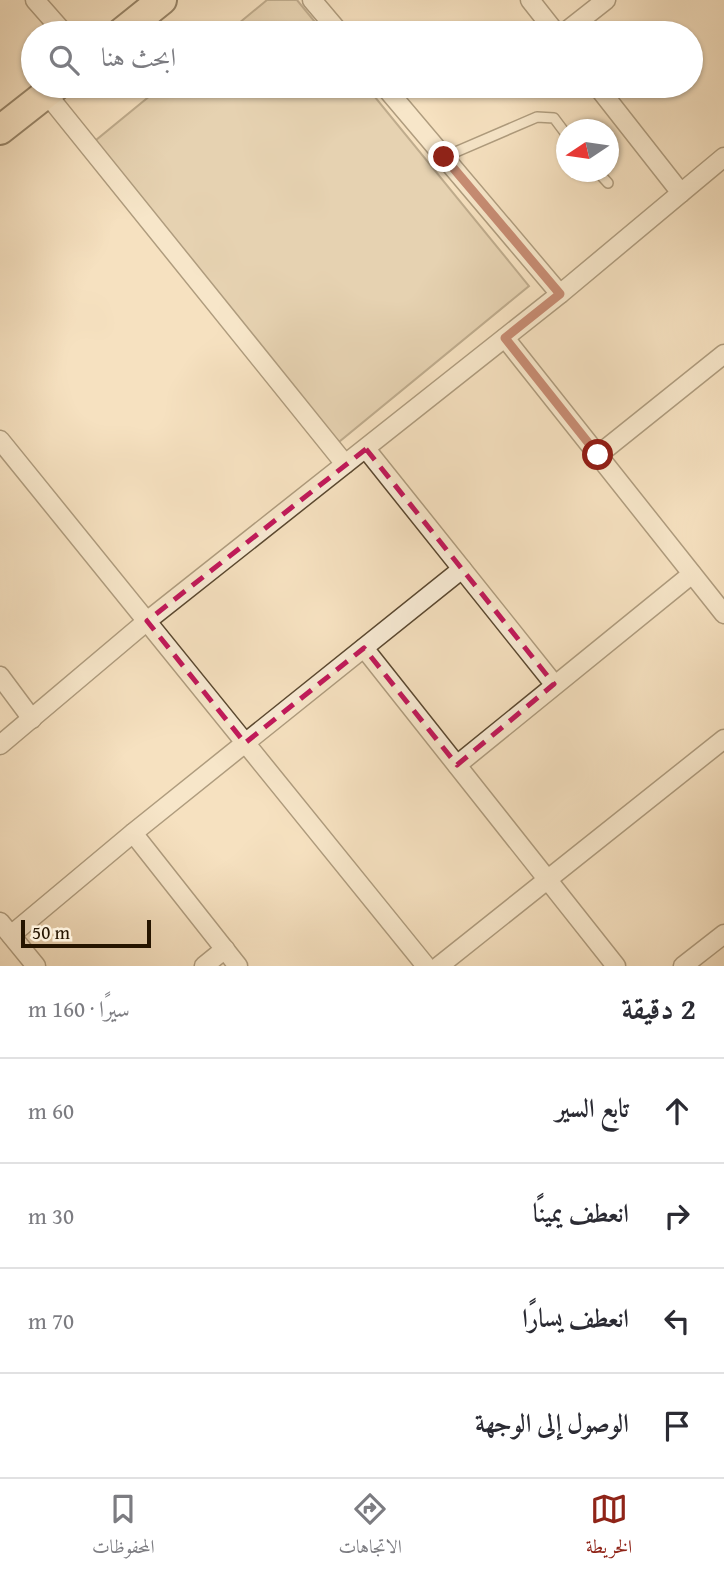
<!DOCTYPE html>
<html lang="ar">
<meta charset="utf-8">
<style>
body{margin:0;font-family:"Gentium Book Plus",Amiri,serif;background:#f7f7f7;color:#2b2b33;direction:rtl}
.compass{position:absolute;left:556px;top:119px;width:63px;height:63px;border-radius:50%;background:#fff;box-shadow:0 2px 5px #0004;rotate:257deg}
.scale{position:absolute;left:21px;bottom:18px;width:130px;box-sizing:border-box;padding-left:7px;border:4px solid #261500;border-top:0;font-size:19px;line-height:24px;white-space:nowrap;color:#261500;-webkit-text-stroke:5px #f9ecd6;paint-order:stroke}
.stop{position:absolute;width:21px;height:21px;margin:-16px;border:5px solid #8f2418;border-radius:50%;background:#fff}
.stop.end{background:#8f2418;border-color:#fff;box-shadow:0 2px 7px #0008}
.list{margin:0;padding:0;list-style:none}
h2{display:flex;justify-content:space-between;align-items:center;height:91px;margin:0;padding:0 28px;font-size:30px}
h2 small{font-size:23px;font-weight:400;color:#7c7c81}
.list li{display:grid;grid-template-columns:46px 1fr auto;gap:21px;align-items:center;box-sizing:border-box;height:105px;padding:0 28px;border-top:2px solid #e1e1e2}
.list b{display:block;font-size:26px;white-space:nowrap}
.list em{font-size:23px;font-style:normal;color:#7c7c81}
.icon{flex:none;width:38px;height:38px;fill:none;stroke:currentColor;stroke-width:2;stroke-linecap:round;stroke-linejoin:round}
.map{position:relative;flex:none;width:724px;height:966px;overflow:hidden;direction:ltr}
.search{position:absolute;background:#fff;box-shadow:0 2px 5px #0004;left:21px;right:21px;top:21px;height:77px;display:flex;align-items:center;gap:18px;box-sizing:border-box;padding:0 24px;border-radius:38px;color:#7c7c81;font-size:26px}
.sheet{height:511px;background:#fff}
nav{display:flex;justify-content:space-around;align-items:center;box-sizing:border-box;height:98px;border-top:2px solid #e1e1e2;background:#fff;font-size:19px;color:#7c7c81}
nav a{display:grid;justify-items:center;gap:4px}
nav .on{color:#8f2418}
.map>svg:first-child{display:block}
.green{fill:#d3be9f;stroke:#7c6a50;stroke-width:2}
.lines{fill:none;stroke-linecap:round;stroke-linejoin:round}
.service-casing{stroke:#5a4830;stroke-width:12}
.minor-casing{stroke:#5a4830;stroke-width:21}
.trunk-casing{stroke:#261500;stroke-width:32}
.service{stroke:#f9ecd6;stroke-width:9}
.minor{stroke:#f9ecd6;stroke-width:18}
.trunk{stroke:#f6e1c0;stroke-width:28}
.route{stroke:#8f2418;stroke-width:9}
.marked{fill:none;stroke:#c2185b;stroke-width:5;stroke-dasharray:14 9;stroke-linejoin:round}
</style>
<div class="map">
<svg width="724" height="966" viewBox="0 0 724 966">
<rect width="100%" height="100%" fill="#f6e1c0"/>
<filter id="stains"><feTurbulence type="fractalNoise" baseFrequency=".00286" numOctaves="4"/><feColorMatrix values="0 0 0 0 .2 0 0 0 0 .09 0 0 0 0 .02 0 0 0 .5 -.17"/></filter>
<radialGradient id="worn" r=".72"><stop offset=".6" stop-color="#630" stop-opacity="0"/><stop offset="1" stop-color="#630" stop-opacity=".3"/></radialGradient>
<!-- green -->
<g class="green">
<path d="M267,0H297L324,33H227Z"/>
<path d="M162,86H366L529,286L334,446L90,145Z"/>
</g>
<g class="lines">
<!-- service casing -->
<g class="service-casing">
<g id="service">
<path d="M444,157L537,117L554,118L566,134"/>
<path d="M598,172L608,183"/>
</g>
</g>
<!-- minor casing -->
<g class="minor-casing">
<g id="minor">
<path d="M35,0L64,33"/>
<path d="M312,0L340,33"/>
<path d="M530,0L556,33"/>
<path d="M564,33L606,0"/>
<path d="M384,86L560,294"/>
<path d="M597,86L681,193"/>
<path d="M46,93L345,464"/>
<path d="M505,338L724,614"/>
<path d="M0,440L426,966"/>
<path d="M366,449L554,684"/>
<path d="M598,455L724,354"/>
<path d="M364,648L616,966"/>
<path d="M0,676L32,719"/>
<path d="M0,745L147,621L560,294L724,157"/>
<path d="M457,765L692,574"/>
<path d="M133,833L238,966"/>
<path d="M0,922L36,966"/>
<path d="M11,935L133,833L462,569"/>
<path d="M204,966L225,949"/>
<path d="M439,966L724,739"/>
<path d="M683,966L724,934"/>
</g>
</g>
<!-- trunk casing -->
<g class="trunk-casing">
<g id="trunk">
<path d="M121,33L162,0"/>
<path d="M0,130L56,86"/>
</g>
</g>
<!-- service -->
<use href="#service" class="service"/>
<!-- minor -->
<use href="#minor" class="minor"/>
<!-- trunk -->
<use href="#trunk" class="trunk"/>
</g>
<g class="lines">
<!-- route -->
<path class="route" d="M444,157L560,294L505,338L598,455"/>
</g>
<!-- marked area -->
<path d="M0 0H724V966H0ZM366,449L554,684L457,765L364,648L245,743L147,621Z" fill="#f6e1c0" fill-opacity=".55" fill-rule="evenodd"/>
<path class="marked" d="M366,449L554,684L457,765L364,648L245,743L147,621Z"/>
<rect width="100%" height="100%" filter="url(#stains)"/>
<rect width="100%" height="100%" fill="url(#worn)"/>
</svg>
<svg class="compass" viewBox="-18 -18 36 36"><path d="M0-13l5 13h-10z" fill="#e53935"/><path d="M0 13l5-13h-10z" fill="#7c7c81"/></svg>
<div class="scale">50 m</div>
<div class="stop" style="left:598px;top:455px"></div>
<div class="stop end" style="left:444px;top:157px"></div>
<div class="search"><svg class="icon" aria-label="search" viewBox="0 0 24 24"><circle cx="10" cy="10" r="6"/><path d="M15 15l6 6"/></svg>ابحث هنا</div>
</div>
<section class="sheet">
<h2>2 دقيقة<small>سيرًا · 160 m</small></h2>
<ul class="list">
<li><svg class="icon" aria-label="ahead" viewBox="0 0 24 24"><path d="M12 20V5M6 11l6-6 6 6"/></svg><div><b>تابع السير</b></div><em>60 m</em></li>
<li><svg class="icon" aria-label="right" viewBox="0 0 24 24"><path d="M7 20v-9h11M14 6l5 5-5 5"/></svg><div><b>انعطف يمينًا</b></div><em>30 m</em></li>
<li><svg class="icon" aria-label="left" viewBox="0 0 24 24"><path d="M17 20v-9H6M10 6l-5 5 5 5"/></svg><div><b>انعطف يسارًا</b></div><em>70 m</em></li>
<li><svg class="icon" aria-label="arrive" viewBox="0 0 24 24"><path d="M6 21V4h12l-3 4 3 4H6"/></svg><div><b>الوصول إلى الوجهة</b></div></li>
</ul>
</section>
<nav>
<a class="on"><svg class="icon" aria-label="map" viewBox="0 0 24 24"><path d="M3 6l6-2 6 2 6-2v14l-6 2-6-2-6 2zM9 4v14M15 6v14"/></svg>الخريطة</a>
<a><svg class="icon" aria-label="directions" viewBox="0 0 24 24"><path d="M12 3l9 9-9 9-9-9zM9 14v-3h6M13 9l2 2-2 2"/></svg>الاتجاهات</a>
<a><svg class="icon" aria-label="saved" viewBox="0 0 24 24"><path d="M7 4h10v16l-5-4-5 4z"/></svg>المحفوظات</a>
</nav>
